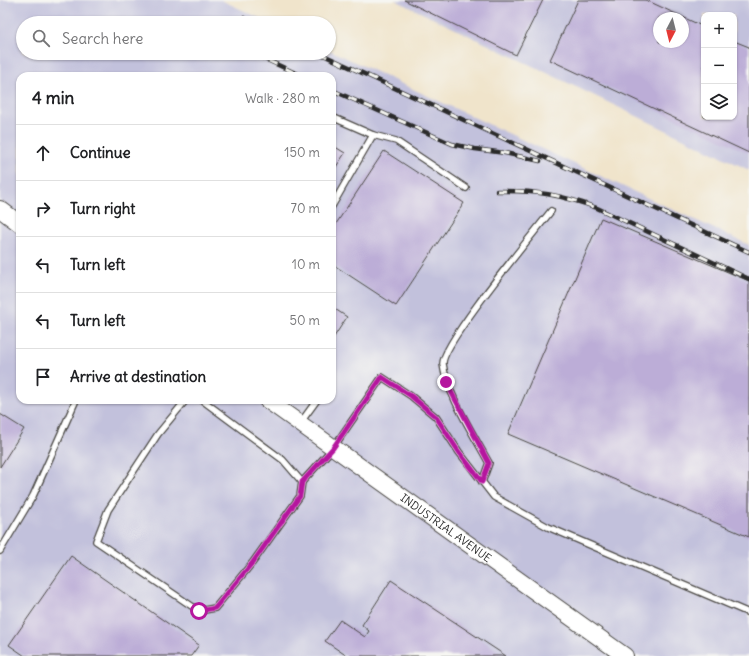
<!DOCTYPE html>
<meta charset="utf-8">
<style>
body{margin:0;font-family:Delius,sans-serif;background:#f6f6f6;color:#202124}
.controls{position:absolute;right:12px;top:12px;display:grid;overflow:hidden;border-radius:8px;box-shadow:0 1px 3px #0004}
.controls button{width:36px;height:36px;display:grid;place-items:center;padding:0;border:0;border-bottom:1px solid #e0e0e0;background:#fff;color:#202124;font:20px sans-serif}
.compass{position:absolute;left:653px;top:12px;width:36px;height:36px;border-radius:50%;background:#fff;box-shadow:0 1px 3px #0004;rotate:187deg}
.stop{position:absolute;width:12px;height:12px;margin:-9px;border:3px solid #b5179e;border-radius:50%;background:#fff}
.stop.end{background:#b5179e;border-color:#fff;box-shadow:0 1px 4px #0008}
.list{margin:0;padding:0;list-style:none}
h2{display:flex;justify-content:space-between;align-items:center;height:52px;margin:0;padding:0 16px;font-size:17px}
h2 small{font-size:13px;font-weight:400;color:#757577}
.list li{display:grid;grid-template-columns:26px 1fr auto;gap:12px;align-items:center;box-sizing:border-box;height:56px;padding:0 16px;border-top:1px solid #e0e0e0}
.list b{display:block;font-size:15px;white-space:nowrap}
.list em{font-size:13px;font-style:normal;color:#757577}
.icon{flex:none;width:22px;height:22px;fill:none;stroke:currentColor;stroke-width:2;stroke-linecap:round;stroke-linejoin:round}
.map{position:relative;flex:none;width:749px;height:656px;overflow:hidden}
.search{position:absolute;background:#fff;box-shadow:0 1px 3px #0004;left:16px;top:16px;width:320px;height:44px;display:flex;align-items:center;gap:10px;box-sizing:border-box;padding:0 14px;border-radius:22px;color:#757577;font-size:15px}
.panel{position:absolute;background:#fff;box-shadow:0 1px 3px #0004;left:16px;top:72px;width:320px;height:332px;border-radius:12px}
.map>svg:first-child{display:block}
.industrial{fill:#c2c1dc;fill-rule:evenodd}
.building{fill:#bcadd7;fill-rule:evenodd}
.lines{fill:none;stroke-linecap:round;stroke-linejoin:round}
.lane-casing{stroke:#494743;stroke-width:8}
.secondary-casing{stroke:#494743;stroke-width:18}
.lane{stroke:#fff;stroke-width:5.5}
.secondary{stroke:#fff;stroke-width:16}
.rail-casing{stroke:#2b2b2b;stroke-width:4.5}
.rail{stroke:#f6f6f2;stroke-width:3;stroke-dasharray:9;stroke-linecap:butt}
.route{stroke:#b5179e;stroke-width:5}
.labels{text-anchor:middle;stroke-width:3.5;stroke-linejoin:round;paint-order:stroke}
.street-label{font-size:11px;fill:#2b2b2b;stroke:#f6f6f2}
</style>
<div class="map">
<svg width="749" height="656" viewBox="0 0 749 656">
<rect width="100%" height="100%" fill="#f6f6f2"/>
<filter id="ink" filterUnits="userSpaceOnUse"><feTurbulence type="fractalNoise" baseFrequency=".025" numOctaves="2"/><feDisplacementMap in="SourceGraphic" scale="8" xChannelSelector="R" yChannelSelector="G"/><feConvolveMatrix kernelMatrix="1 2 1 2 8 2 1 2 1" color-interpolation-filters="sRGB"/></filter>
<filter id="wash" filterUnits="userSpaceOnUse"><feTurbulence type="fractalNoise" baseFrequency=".012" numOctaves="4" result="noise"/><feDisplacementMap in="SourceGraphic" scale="16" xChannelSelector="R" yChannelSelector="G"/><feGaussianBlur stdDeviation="0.9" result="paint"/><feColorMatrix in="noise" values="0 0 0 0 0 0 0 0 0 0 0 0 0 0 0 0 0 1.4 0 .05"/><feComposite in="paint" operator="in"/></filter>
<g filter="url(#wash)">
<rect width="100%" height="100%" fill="#f0e4cb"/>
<!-- industrial -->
<g class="industrial">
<path d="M0,0H221L270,23H23V53H329V50L749,245V656H0ZM20,76H332V400H20Z"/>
<path d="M395,0H749V170ZM704,15H734V117H704ZM659,18H683V42H659Z"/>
</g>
<g id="blocks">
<!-- building -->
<g class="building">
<path d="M404,0H543L516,55Z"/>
<path d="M578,0H646L704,27V117H734V41L749,47V153L550,60ZM659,18H683V42H659Z"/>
<path d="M332,145L345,153L332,173Z"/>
<path d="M384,151L464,203L396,306L332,264V230Z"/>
<path d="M601,218L749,281V537L508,434Z"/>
<path d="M332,307L347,317L332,340Z"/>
<path d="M0,414L24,429L0,467Z"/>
<path d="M71,556L199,645L191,656H25L9,645Z"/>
<path d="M391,580L506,656H347L325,641L340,620L365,637L369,631L362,625Z"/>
</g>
</g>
</g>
<g filter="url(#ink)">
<use href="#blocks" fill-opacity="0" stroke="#494743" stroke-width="1"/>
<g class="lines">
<!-- lane casing -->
<g class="lane-casing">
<g id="lane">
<path d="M332,117L373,135"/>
<path d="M332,206L373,135L396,141L466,188"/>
<path d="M186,400L158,434L108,510L96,541L199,611L215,608L253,562L300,496L302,482L283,460L202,400"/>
<path d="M301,422L317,400"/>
<path d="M302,482L333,448L382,377L411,396L436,417L459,452L494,497L548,527L749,613"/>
<path d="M482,482L489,463C475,437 446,392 443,364C441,344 534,233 551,211"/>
<path d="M0,551L33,496L76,400"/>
</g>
</g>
<!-- secondary casing -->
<g class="secondary-casing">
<g id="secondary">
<path d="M0,209L20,224"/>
<path id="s1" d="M267,400L625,656"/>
</g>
</g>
<!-- lane -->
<use href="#lane" class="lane"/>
<!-- secondary -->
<use href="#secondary" class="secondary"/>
<!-- rail casing -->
<g class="rail-casing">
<g id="rail">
<path d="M244,18L254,23"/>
<path d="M252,53L302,76"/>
<path d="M319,53L749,252"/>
<path d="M332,90L452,144L475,149L505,153L540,161"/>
<path d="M497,191C535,190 562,195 597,208L749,279"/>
</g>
</g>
<!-- rail -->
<use href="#rail" class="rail"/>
</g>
</g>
<g class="lines" filter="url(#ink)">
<!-- route -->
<path class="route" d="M199,611L215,608L253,562L300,496L302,482L333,448L382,377L411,396L436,417L459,452L482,482L489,463L446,382"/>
</g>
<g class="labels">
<!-- street labels -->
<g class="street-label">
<text dy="4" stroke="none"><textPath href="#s1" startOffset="220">INDUSTRIAL AVENUE</textPath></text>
</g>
</g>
</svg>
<div class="controls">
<button>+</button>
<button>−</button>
<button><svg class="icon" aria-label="layers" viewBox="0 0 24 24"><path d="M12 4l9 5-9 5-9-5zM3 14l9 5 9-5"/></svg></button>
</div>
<svg class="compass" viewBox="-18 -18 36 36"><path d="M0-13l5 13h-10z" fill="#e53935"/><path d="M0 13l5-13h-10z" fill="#757577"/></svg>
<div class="stop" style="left:199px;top:611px"></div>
<div class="stop end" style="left:446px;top:382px"></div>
<div class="search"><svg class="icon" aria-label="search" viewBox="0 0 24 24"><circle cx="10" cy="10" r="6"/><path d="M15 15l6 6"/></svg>Search here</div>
<section class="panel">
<h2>4 min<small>Walk · 280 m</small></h2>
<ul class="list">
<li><svg class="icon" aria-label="ahead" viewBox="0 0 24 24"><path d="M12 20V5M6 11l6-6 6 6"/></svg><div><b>Continue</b></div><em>150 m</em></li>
<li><svg class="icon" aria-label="right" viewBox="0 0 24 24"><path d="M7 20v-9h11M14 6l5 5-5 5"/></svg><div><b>Turn right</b></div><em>70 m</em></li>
<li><svg class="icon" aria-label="left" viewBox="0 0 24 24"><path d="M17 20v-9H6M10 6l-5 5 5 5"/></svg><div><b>Turn left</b></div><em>10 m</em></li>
<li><svg class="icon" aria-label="left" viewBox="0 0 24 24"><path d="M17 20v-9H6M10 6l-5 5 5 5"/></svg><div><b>Turn left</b></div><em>50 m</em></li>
<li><svg class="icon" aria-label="arrive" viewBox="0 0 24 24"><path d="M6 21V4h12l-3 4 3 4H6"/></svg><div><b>Arrive at destination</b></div></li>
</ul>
</section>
</div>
